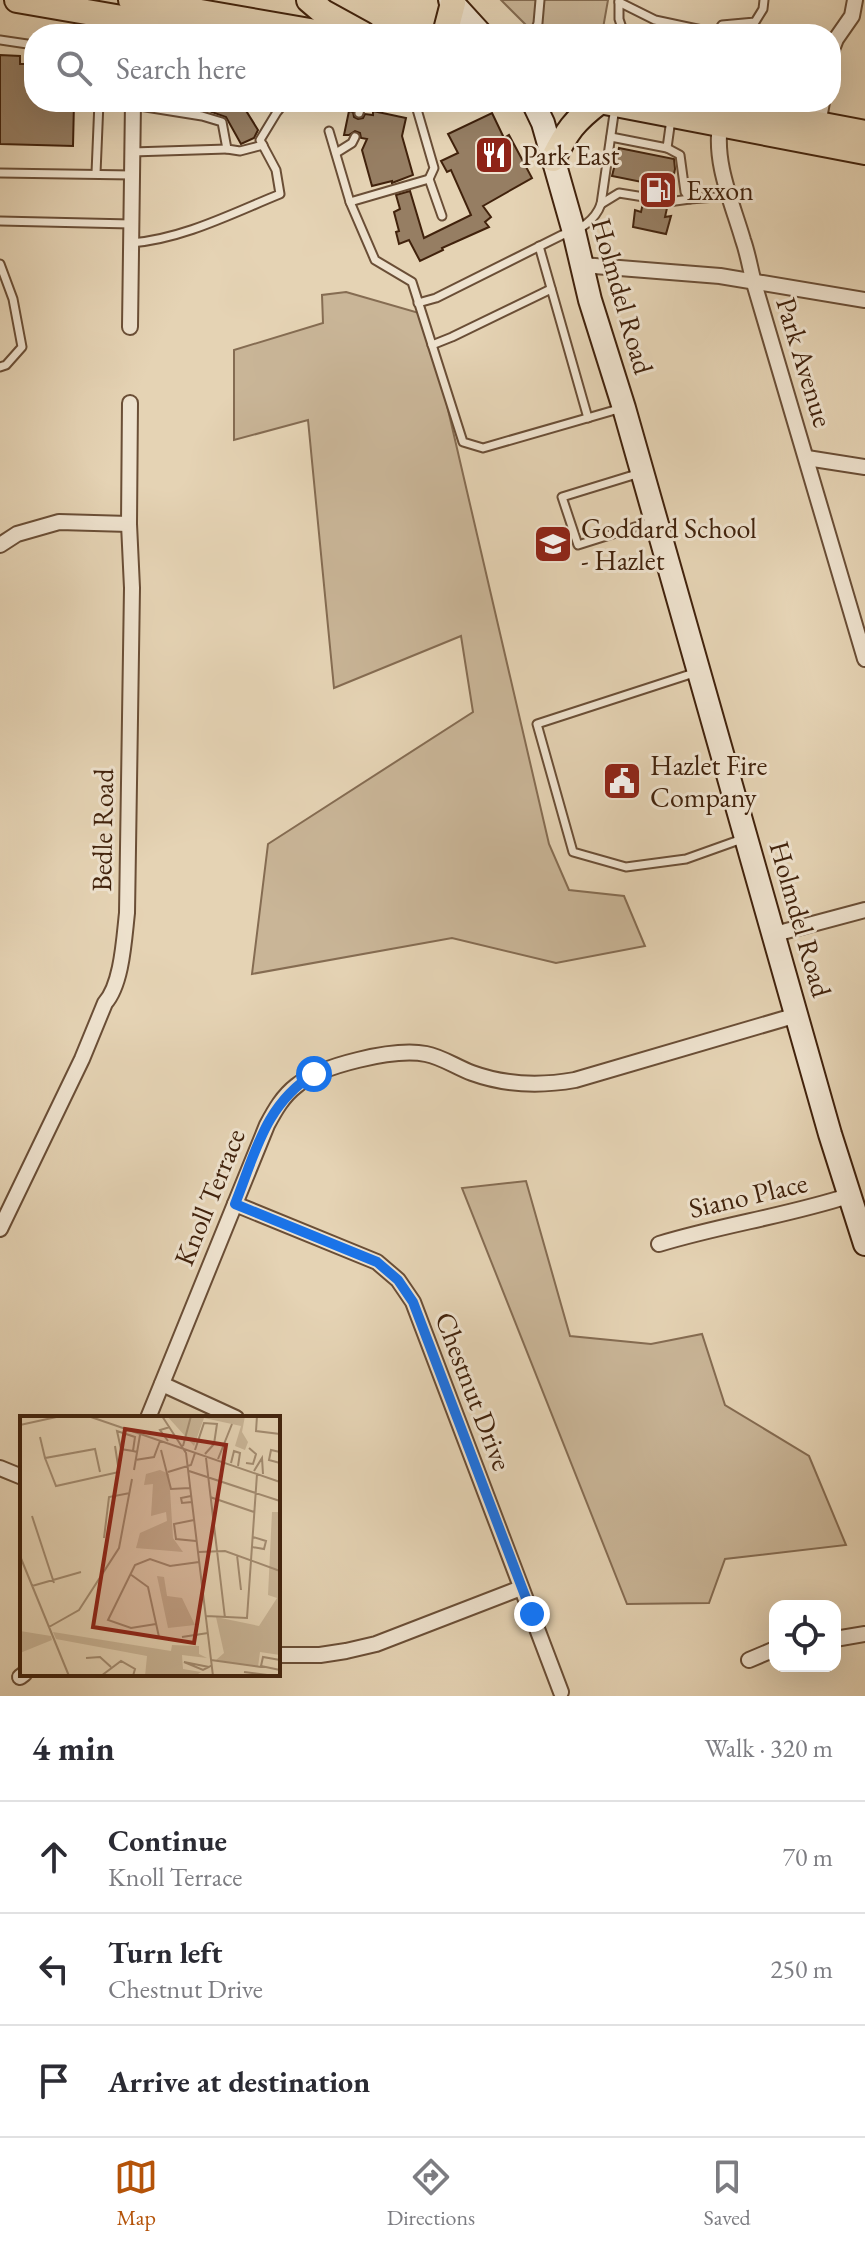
<!DOCTYPE html>
<meta charset="utf-8">
<style>
body{margin:0;font-family:"EB Garamond",serif;background:#f7f7f7;color:#2b2b33}
.controls{position:absolute;right:24px;bottom:24px;display:grid;overflow:hidden;border-radius:16px;box-shadow:0 8px 32px #0002}
.controls button{width:72px;height:72px;display:grid;place-items:center;padding:0;border:0;border-bottom:2px solid #e1e1e2;background:#fff;color:#2b2b33;font:40px sans-serif}
.stop{position:absolute;width:24px;height:24px;margin:-18px;border:6px solid #1a73e8;border-radius:50%;background:#fff}
.stop.end{background:#1a73e8;border-color:#fff;box-shadow:0 2px 8px #0008}
.list{margin:0;padding:0;list-style:none}
h2{display:flex;justify-content:space-between;align-items:center;height:104px;margin:0;padding:0 32px;font-size:34px}
h2 small{font-size:26px;font-weight:400;color:#7c7c81}
.list li{display:grid;grid-template-columns:52px 1fr auto;gap:24px;align-items:center;box-sizing:border-box;height:112px;padding:0 32px;border-top:2px solid #e1e1e2}
.list b{display:block;font-size:30px;white-space:nowrap}
.list p{margin:0;font-size:26px;white-space:nowrap;color:#7c7c81}
.list em{font-size:26px;font-style:normal;color:#7c7c81}
.icon{flex:none;width:44px;height:44px;fill:none;stroke:currentColor;stroke-width:2;stroke-linecap:round;stroke-linejoin:round}
.map{position:relative;flex:none;width:865px;height:1696px;overflow:hidden}
.search{position:absolute;background:#fff;box-shadow:0 8px 32px #0002;left:24px;right:24px;top:24px;height:88px;display:flex;align-items:center;gap:20px;box-sizing:border-box;padding:0 28px;border-radius:32px;color:#7c7c81;font-size:30px}
.sheet{height:440px;background:#fff}
nav{display:flex;justify-content:space-around;align-items:center;box-sizing:border-box;height:112px;border-top:2px solid #e1e1e2;background:#fff;font-size:22px;color:#7c7c81}
nav a{display:grid;justify-items:center;gap:4px}
nav .on{color:#b45309}
.map>svg:first-child{display:block}
.green{fill:#c9b597;stroke:#856c52;stroke-width:2}
.building{fill:#967e63;stroke:#41220c;stroke-width:2}
.lines{fill:none;stroke-linecap:round;stroke-linejoin:round}
.service-casing{stroke:#6a4e36;stroke-width:11}
.minor-casing{stroke:#6a4e36;stroke-width:18}
.secondary-casing{stroke:#41220c;stroke-width:26}
.trunk-casing{stroke:#41220c;stroke-width:28}
.service{stroke:#eee2ce;stroke-width:7}
.minor{stroke:#eee2ce;stroke-width:14}
.secondary{stroke:#eee2ce;stroke-width:22}
.trunk{stroke:#e5d3b4;stroke-width:24}
.route{stroke:#1a73e8;stroke-width:10}
.labels{text-anchor:middle;stroke-width:6;stroke-linejoin:round;paint-order:stroke}
.poi-label{font-size:28px;fill:#41220c;stroke:#eee2ce;text-anchor:start}
.street-label{font-size:28px;fill:#41220c;stroke:#eee2ce}
.inset-road{fill:none;stroke:#a38c71;stroke-width:2}
.view{fill:#8f2418;fill-opacity:0.15;stroke:#8f2418;stroke-width:4}
.inset-edge{fill:none;stroke:#41220c;stroke-width:4}
</style>
<div class="map">
<svg width="865" height="1696" viewBox="0 0 865 1696">
<rect width="100%" height="100%" fill="#e5d3b4"/>
<filter id="stains"><feTurbulence type="fractalNoise" baseFrequency=".0025" numOctaves="4"/><feColorMatrix values="0 0 0 0 .2 0 0 0 0 .09 0 0 0 0 .02 0 0 0 .5 -.17"/></filter>
<radialGradient id="worn" r=".72"><stop offset=".6" stop-color="#630" stop-opacity="0"/><stop offset="1" stop-color="#630" stop-opacity=".3"/></radialGradient>
<!-- green -->
<g class="green">
<path d="M501,0H608L602,34H535Z"/>
<path d="M346,292L426,315L549,844L569,890L624,896L645,946L556,963L452,938L252,974L268,844L473,712L461,636L334,688L308,420L234,440V350L323,323L322,295Z"/>
<path d="M526,1181L570,1336L651,1344L702,1334L725,1405L809,1456L846,1545L725,1559L709,1603L627,1604L462,1188Z"/>
</g>
<!-- building -->
<g class="building">
<path d="M0,55L20,56V64H34V102H74L73,146L0,144Z"/>
<path d="M193,102H250L245,109L258,130L254,138L241,144L226,117L192,105Z"/>
<path d="M349,111L353,112L354,117L358,119L363,118L365,114L373,115V111L406,118L402,136L413,175L392,183V181L372,186L362,150L367,139L361,138L360,133L355,131L349,135H344Z"/>
<path d="M492,113L504,138L509,135L532,178L483,206L491,217L485,222L489,227L442,248L443,250L420,261L409,240L399,244L396,232L399,231L394,212L400,209L396,195L410,191L424,238L471,215L451,170L447,172L441,161L458,153L448,134Z"/>
<path d="M619,148L674,159L675,169L670,195L663,197L662,202L667,208L665,217L671,216L666,234L633,227L635,210L641,212L643,203L648,202L650,195L646,191L647,183L612,176Z"/>
</g>
<g class="lines">
<!-- service casing -->
<g class="service-casing">
<g id="service">
<path d="M619,0V19L624,34"/>
<path d="M619,2L655,20L716,33"/>
<path d="M534,34L538,23L540,0"/>
<path d="M716,34L722,25L755,22L763,9L764,0"/>
<path d="M0,40L34,45"/>
<path d="M400,102L416,106L434,168L429,179L442,216"/>
<path d="M133,105L202,116L222,122L227,149L240,151L263,145"/>
<path d="M359,113L362,102"/>
<path d="M329,131L350,202L375,260L412,282L463,442L483,448L622,408"/>
<path d="M611,137L667,148L671,119"/>
<path d="M667,148L680,155L685,192L690,199L729,196"/>
<path d="M132,152L227,149"/>
<path d="M336,153L352,143L355,137"/>
<path d="M0,173L132,175"/>
<path d="M96,173L99,102"/>
<path d="M350,202L429,179"/>
<path d="M668,202L690,199"/>
<path d="M601,204L619,193L644,197"/>
<path d="M0,221L131,224"/>
<path d="M131,243C183,239 233,213 280,194L276,170L260,140L277,112L285,102"/>
<path d="M539,246L588,418"/>
<path d="M0,264L13,299L22,347L6,365L0,367"/>
<path d="M418,303L436,298L562,235C579,231 595,221 601,204L615,107"/>
<path d="M432,345L452,337L551,289"/>
<path d="M640,473L562,497L578,545L654,521"/>
<path d="M697,672L537,724L573,852L626,867L686,859L742,839"/>
</g>
</g>
<!-- minor casing -->
<g class="minor-casing">
<g id="minor">
<path d="M831,52L836,39L852,16L855,0"/>
<path d="M720,124C714,164 732,202 743,240C748,254 750,268 754,283L865,659"/>
<path d="M818,125L822,102"/>
<path d="M582,265L720,276L865,300"/>
<path d="M130,327L133,102"/>
<path d="M807,458L865,467"/>
<path d="M0,545L17,534L59,522L129,524"/>
<path d="M775,934L865,910"/>
<path d="M235,1204L377,1262L398,1280L413,1302L561,1692"/>
<path d="M0,1229L82,1059L105,1003C122,984 124,939 127,913L132,588L129,524L130,403"/>
<path d="M659,1244C721,1225 786,1216 848,1196"/>
<path d="M162,1384L236,1418"/>
<path d="M148,1418L267,1125C275,1110 283,1096 296,1086C321,1065 394,1048 426,1054C442,1057 456,1067 472,1073C505,1085 541,1086 575,1080L797,1015"/>
<path d="M0,1468L22,1477"/>
<path d="M835,1639L865,1634"/>
<path d="M278,1655H320L346,1651L376,1644L521,1588"/>
<path d="M749,1660L775,1649"/>
<path d="M20,1677L24,1674"/>
</g>
</g>
<!-- secondary casing -->
<g class="secondary-casing">
<g id="secondary">
<path d="M450,0L481,34"/>
<path d="M533,102L543,123L574,232L590,300L624,408L830,1134L865,1244"/>
</g>
</g>
<!-- trunk casing -->
<g class="trunk-casing">
<g id="trunk">
<path d="M17,0L214,34"/>
<path d="M131,0L327,34"/>
<path d="M309,0L323,12L363,34"/>
<path d="M445,34L453,3"/>
<path d="M605,102L865,152"/>
<path d="M702,102L865,133"/>
<path d="M553,159C567,131 574,121 599,102"/>
</g>
</g>
<!-- service -->
<use href="#service" class="service"/>
<!-- minor -->
<use href="#minor" class="minor"/>
<!-- secondary -->
<use href="#secondary" class="secondary"/>
<!-- trunk -->
<use href="#trunk" class="trunk"/>
</g>
<g class="lines">
<!-- route -->
<path class="route" d="M314,1074C265,1104 255,1154 235,1204L377,1262L398,1280L413,1302L532,1614"/>
</g>
<!-- icons -->
<defs>
<g id="restaurant-square" transform="scale(2)"><rect x="-9" y="-9" width="18" height="18" rx="4" fill="#8f2418" stroke="#eee2ce"/><path d="M-5-6h1v4h1v-4h1v4h1v-4h1v5L-1.5 .5V6h-2V.5L-5-1ZM5-6V6H3V1.5H1.5Q1.5-4 5-6Z" fill="#fff"/></g>
<g id="fuel-square" transform="scale(2)"><rect x="-9" y="-9" width="18" height="18" rx="4" fill="#8f2418" stroke="#eee2ce"/><path d="M-5.5-6h7V0h2V4h1.3V-2.5L3-4.5l.8-.8L6-3V5H2.5V1h-1V6h-7ZM-4.2-4.7v3.2H.2V-4.7Z" fill="#fff"/></g>
<g id="school-square" transform="scale(2)"><rect x="-9" y="-9" width="18" height="18" rx="4" fill="#8f2418" stroke="#eee2ce"/><path d="M0-5L7-2L0 1L-7-2ZM-4 1L0 2.5L4 1V4Q0 6-4 4Z" fill="#fff"/></g>
<g id="civic-square" transform="scale(2)"><rect x="-9" y="-9" width="18" height="18" rx="4" fill="#8f2418" stroke="#eee2ce"/><path d="M-.6-6.5H3V-4.5H.6V-3L4-1V1h2V6H-6V1h2V-1L-.6-3ZM-1.2 2.5V6h2.4V2.5Z" fill="#fff"/></g>
</defs>
<g fill-rule="evenodd">
<use href="#restaurant-square" x="494" y="155"/>
<use href="#fuel-square" x="658" y="190"/>
<use href="#school-square" x="553" y="544"/>
<use href="#civic-square" x="622" y="781"/>
</g>
<g class="labels">
<!-- poi labels -->
<g class="poi-label">
<text x="522" y="165">Park East</text>
<text x="686" y="200">Exxon</text>
<text x="581" y="538">Goddard School<tspan x="581" dy="32">- Hazlet</tspan></text>
<text x="650" y="775">Hazlet Fire<tspan x="650" dy="32">Company</tspan></text>
</g>
<!-- street labels -->
<g class="street-label">
<text transform="translate(623 296) rotate(74)" y="10">Holmdel Road</text>
<text transform="translate(805 362) rotate(73)" y="10">Park Avenue</text>
<text transform="translate(102 830) rotate(-89)" y="10">Bedle Road</text>
<text transform="translate(801 919) rotate(74)" y="10">Holmdel Road</text>
<text transform="translate(748 1195) rotate(-13)" y="10">Siano Place</text>
<text transform="translate(209 1197) rotate(-68)" y="10">Knoll Terrace</text>
<text transform="translate(474 1391) rotate(69)" y="10">Chestnut Drive</text>
</g>
</g>
<!-- overview -->
<g transform="translate(20 1416)">
<rect width="260" height="260" fill="#e5d3b4"/>
<path d="M147,0H225L222,16L228,26L225,34L215,30L221,10L184,2L174,30ZM140,54L149,58L153,122L163,136L116,132L120,117L147,105L146,96L131,100L133,68L124,69L126,58ZM252,96H260V239L240,236L238,251L196,244L204,237L196,201L239,210L257,182L248,179ZM137,160L144,161L147,180L162,182L175,209L148,212ZM0,215L31,220L32,224L0,237ZM33,216L151,235L152,229L179,230V238L187,242L162,239L163,253L181,256L175,260H125L127,240L36,223Z" fill="#c9b597"/>
<path class="inset-road" d="M68,0L260,66M142,0L166,37L193,260M237,0L236,15L260,18M0,9L41,0M20,21L25,42L75,33L80,56M148,25L140,14L150,11M163,30L171,0M141,34L151,73L170,72M175,34L184,7L197,8L194,28L185,38M113,35L101,33L97,15L115,21L113,35L117,36M260,36L251,34L249,44L260,47M25,42L36,70L99,56L95,30M186,42L205,202M198,43L212,8M115,44L134,41L140,25M211,47L214,35L220,37L218,50M226,47L233,48L236,38L229,32M114,54L120,19M169,55L260,85M234,55L242,42L243,58M148,56L171,49L175,37M171,80L161,82L162,87L172,86M190,81L234,96M12,100L34,167M174,104L154,108L156,123L176,125M84,122L89,81L110,77M232,131L244,133L246,125L233,121M178,136L205,135L260,155M217,139L221,174M0,140L49,260M110,158L128,171L139,221M12,170L61,156M186,200L227,202L237,58M136,208L111,212L88,204L115,149L130,143L150,150L179,146M29,211L59,194L99,132L112,63M162,221L188,217M66,242L80,241L91,251M191,244L241,251M260,244L243,241L241,250L260,254M189,251L164,246L183,254L189,251L192,249M224,256L255,260M81,260L101,245L115,253L113,260"/>
<path class="view" d="M105,13L206,29L174,227L73,211Z"/>
<rect width="260" height="260" class="inset-edge"/>
</g>
<rect width="100%" height="100%" filter="url(#stains)"/>
<rect width="100%" height="100%" fill="url(#worn)"/>
</svg>
<div class="controls">
<button><svg class="icon" aria-label="locate" viewBox="0 0 24 24"><circle cx="12" cy="12" r="6"/><path d="M12 2v4M12 18v4M2 12h4M18 12h4"/></svg></button>
</div>
<div class="stop" style="left:314px;top:1074px"></div>
<div class="stop end" style="left:532px;top:1614px"></div>
<div class="search"><svg class="icon" aria-label="search" viewBox="0 0 24 24"><circle cx="10" cy="10" r="6"/><path d="M15 15l6 6"/></svg>Search here</div>
</div>
<section class="sheet">
<h2>4 min<small>Walk · 320 m</small></h2>
<ul class="list">
<li><svg class="icon" aria-label="ahead" viewBox="0 0 24 24"><path d="M12 20V5M6 11l6-6 6 6"/></svg><div><b>Continue</b><p>Knoll Terrace</p></div><em>70 m</em></li>
<li><svg class="icon" aria-label="left" viewBox="0 0 24 24"><path d="M17 20v-9H6M10 6l-5 5 5 5"/></svg><div><b>Turn left</b><p>Chestnut Drive</p></div><em>250 m</em></li>
<li><svg class="icon" aria-label="arrive" viewBox="0 0 24 24"><path d="M6 21V4h12l-3 4 3 4H6"/></svg><div><b>Arrive at destination</b></div></li>
</ul>
</section>
<nav>
<a class="on"><svg class="icon" aria-label="map" viewBox="0 0 24 24"><path d="M3 6l6-2 6 2 6-2v14l-6 2-6-2-6 2zM9 4v14M15 6v14"/></svg>Map</a>
<a><svg class="icon" aria-label="directions" viewBox="0 0 24 24"><path d="M12 3l9 9-9 9-9-9zM9 14v-3h6M13 9l2 2-2 2"/></svg>Directions</a>
<a><svg class="icon" aria-label="saved" viewBox="0 0 24 24"><path d="M7 4h10v16l-5-4-5 4z"/></svg>Saved</a>
</nav>
